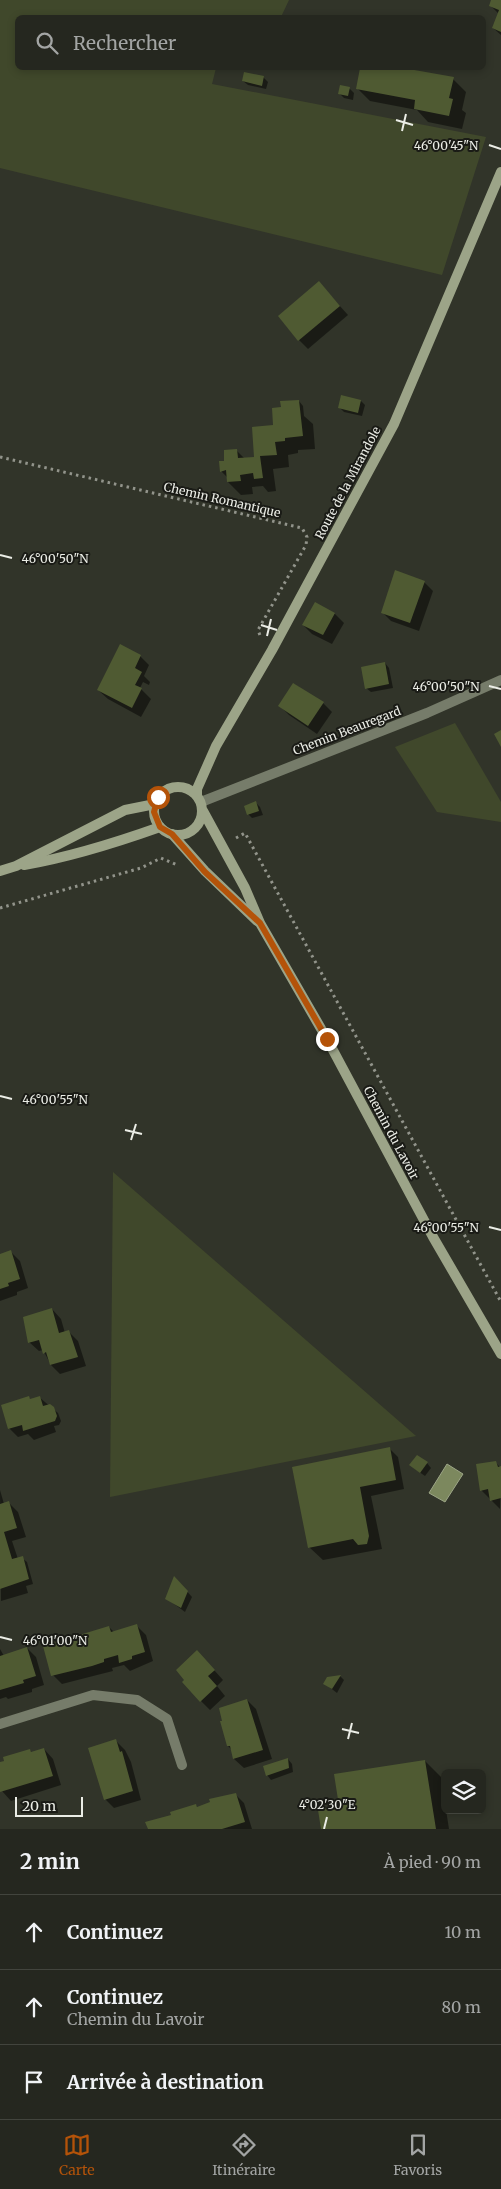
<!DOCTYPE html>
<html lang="fr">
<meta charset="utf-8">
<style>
body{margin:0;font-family:Merriweather,serif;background:#2d2f28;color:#f1f3f6}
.controls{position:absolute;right:15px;bottom:15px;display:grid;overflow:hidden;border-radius:8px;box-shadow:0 2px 8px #0003}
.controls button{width:45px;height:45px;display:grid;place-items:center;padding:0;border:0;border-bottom:1px solid #42443d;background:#25271f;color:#f1f3f6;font:25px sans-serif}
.scale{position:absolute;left:15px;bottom:12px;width:68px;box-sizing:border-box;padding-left:5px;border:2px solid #ebede6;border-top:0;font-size:14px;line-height:18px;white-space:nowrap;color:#ebede6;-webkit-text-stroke:4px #1a1b16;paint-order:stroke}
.stop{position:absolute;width:15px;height:15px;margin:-11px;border:4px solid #b45309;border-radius:50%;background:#fff}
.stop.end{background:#b45309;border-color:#fff;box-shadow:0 1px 5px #0008}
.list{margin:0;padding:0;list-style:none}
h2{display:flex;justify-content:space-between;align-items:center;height:65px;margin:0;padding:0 20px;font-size:21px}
h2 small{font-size:16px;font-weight:400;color:#a3a5a4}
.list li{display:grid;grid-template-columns:32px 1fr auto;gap:15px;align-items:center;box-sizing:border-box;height:75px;padding:0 20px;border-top:1px solid #42443d}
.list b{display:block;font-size:19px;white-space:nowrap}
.list p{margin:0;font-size:16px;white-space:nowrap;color:#a3a5a4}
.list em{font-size:16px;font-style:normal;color:#a3a5a4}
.icon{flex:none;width:28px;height:28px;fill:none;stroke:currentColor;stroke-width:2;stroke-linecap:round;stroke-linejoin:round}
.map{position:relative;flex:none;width:501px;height:1829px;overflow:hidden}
.search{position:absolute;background:#25271f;box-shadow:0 2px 8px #0003;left:15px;right:15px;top:15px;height:55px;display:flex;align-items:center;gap:12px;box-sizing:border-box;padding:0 18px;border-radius:8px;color:#a3a5a4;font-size:19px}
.sheet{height:290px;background:#25271f}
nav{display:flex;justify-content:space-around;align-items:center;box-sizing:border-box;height:70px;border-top:1px solid #42443d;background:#25271f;font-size:14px;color:#a3a5a4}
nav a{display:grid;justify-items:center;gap:2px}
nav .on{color:#b45309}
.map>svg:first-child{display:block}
.green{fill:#40482b}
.water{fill:#7c885e;stroke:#9da687}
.shadow{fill:#0007}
.building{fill:#4f5a32}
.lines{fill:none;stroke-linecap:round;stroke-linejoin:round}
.path{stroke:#92948b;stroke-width:3;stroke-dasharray:2.5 4;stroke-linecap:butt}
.street{stroke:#767c6a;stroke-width:10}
.secondary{stroke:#9ca488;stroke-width:10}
.route{stroke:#b45309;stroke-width:6}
.ticks{fill:none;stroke:#ebede6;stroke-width:2}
.labels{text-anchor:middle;stroke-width:4;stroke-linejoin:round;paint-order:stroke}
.street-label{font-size:12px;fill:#ebede6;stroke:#1a1b16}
.ticks-label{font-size:12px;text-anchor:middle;fill:#ebede6;stroke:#1a1b16;stroke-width:4;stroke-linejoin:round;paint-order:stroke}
</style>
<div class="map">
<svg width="501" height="1829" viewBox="0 0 501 1829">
<rect width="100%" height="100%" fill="#313429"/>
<!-- green -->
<g class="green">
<path d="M0,0H289L281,17L18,18V68H216L212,84L486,137L442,275L0,168Z"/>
<path d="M455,723L501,802V822L437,812L395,747Z"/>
<path d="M113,1172L416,1436L110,1497Z"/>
</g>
<!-- water -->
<path class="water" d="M447,1464L463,1474L445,1502L429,1493Z"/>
<!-- shadow -->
<g class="shadow">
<path d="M492,0H501V35L493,28L499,14L490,5Z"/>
<path d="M361,68H397L453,79L466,92L462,110L466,113L462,129L428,122L417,110L370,101L357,88Z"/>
<path d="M263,77L268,82L266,89L248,85L243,81Z"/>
<path d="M350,89L354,93L353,100L344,98L340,94Z"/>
<path d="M319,283L348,315L308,349L299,340Z"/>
<path d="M299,401L303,406L304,416L313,424L315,449L298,450V453L288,455L289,467L273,469L276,491L268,492L263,486L252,487L253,494L241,495L228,482L227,477L221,471L226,462L237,451L245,459L256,458L275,426L282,409Z"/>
<path d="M361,401L365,405L362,416L344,412L340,408Z"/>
<path d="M424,582L433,591L419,631L391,621L382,612Z"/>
<path d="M315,604L335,614L344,623L332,644L312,634L303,625Z"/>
<path d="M140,656L149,665L144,676L150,682L149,685L143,682L140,688L151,699L141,717L108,699L98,690Z"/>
<path d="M385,663L389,668L393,688L371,692L366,688Z"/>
<path d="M294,684L323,703L332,712L317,734L289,715L280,706Z"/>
<path d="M256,803L260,807L263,815L252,818L248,814Z"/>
<path d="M11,1252L20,1261L28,1288L17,1292V1295L0,1301V1255Z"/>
<path d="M52,1309L61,1319L65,1333L69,1332L78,1341L86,1366L60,1374L51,1365L43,1350L39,1351L29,1342Z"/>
<path d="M39,1397L58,1413L61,1421L59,1425L54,1426L56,1432L34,1440L28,1434L18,1437L9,1428L29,1398L31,1400Z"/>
<path d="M389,1448L398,1457L404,1489L371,1496L382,1549L323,1560L309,1547Z"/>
<path d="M495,1462L501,1468L500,1509L481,1490Z"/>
<path d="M427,1463L431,1468L425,1476L415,1469Z"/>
<path d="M0,1490L4,1504L9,1503L18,1512L26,1537L12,1541L18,1559L22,1558L27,1562L33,1584L26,1586L28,1593L1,1601Z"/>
<path d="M175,1578L192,1597L185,1612L166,1598Z"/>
<path d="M137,1626L146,1635L153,1661L130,1671L124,1665L112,1668L113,1671L101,1674L62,1684L53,1675L109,1627L114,1632Z"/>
<path d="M27,1648L36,1657L44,1685L32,1689V1692L8,1699L6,1697L0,1699V1649L4,1656Z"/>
<path d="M206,1661L223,1680L217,1686L225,1696L210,1710L201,1701Z"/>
<path d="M340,1676L344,1680L337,1693L324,1683Z"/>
<path d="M247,1700L256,1709L272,1759L244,1768L234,1759L232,1750L228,1746Z"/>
<path d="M116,1741L125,1750L131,1762L141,1800L114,1808L105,1799Z"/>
<path d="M44,1749L53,1759L61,1785L11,1801L2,1791L0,1786V1763L30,1750L32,1753Z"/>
<path d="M288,1759L292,1764L293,1772L271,1780L267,1775Z"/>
<path d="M425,1761L441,1777L449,1829H323L340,1807Z"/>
<path d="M235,1794L244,1803L252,1829H149L196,1805L198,1808Z"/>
</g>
<!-- building -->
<g class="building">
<path d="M491,0H501V32L492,28L499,10L489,6Z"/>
<path d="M360,68H403L454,77L449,98L453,99L449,116L414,109L415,100L356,89Z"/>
<path d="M244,72L264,76L262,86L242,81Z"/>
<path d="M340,85L350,87L348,96L338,94Z"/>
<path d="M319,281L340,306L298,341L278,316Z"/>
<path d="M341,395L361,400L358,413L338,408Z"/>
<path d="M299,400L303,436L285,438V441L275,442L277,455L260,456L263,478L254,479L253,473L240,475L241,481L227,482L226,470L220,472L219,461H224V450L237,449L238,458L254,457L252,427L273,425L272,408L281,407L280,401Z"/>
<path d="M395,570L425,581L410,623L381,613Z"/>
<path d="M315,602L335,613L323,635L302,625Z"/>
<path d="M120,644L141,655L135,668L142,672L135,685L142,688L132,708L97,690Z"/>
<path d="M385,662L389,684L365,689L361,667Z"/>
<path d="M293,683L324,702L308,726L278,706Z"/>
<path d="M501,730V747L494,734Z"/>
<path d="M256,801L259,811L247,815L244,806Z"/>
<path d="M11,1250L20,1279L8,1283L9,1286L0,1289V1254Z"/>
<path d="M52,1308L59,1333L69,1330L78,1357L50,1365L46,1352L43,1354L39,1340L28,1343L23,1317Z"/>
<path d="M29,1396L30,1399L40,1396L43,1406L50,1404L54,1407L57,1416L55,1421L23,1431L22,1425L8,1429L1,1405Z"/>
<path d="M390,1447L396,1480L360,1487L369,1536L367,1544L358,1545L353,1539L308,1548L292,1467Z"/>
<path d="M417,1455L428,1462L420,1473L409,1465Z"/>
<path d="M496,1461L498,1467L501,1466V1498L490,1501L488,1489L480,1491L476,1464Z"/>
<path d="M9,1501L17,1528L4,1532L12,1559L23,1556L29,1579L0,1589V1504Z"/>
<path d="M174,1576L188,1591L181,1608L165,1599Z"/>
<path d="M137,1624L145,1652L132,1656V1659L119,1663L118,1655L104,1659V1662L92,1666L51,1676L43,1646L109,1626L111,1632Z"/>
<path d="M27,1647L36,1676L23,1680L24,1683L0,1690V1656Z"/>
<path d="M197,1650L215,1670L208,1676L217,1686L200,1702L182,1682L184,1680L176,1670Z"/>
<path d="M341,1675L332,1689L323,1684L327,1677Z"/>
<path d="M247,1699L263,1750L233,1759L230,1746H227L220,1721H222L219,1708Z"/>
<path d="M116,1739L120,1752L122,1751L133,1791L104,1800L88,1748Z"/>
<path d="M44,1748L53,1776L0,1792V1762L4,1761L3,1757L30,1749L31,1752Z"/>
<path d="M288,1758L289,1768L266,1776L263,1766Z"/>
<path d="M425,1760L436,1829H321L318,1810L339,1806L334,1774Z"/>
<path d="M236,1793L245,1822L222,1829H148L145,1822L171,1815L170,1812L196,1804L197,1807L210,1802L209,1799Z"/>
</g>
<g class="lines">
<!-- path -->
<g class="path">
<path d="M0,457L302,528L307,537L306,545L258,630L261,638"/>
<path d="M236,838L245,833L501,1302"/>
<path d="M0,908L141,868L161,858L177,865"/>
</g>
<!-- street -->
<g class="street">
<path d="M201,802L427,713L501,680"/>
<path d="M0,1724L93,1695L137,1700L167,1719L182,1765"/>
</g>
<!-- secondary -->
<g class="secondary">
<circle cx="178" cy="811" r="24"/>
<path d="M197,795V789L216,746L272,650L394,424L501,172"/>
<path d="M203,811L245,888L260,923L327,1039L433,1237L501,1354"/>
<path d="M172,834L205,871L257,921"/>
<path d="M24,865C71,857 115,843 160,827"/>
<path d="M0,871L16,866L125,810L155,804"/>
</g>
</g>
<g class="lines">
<!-- route -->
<path class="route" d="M158,797L154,812L160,827L172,834L205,872L260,923L327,1039"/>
</g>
<!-- ticks -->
<path class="ticks" d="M396,120L413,125M402,131L406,114M489,145L501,149M0,555L12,558M261,625L277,630M267,636L271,619M489,686L501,689M0,1096L12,1099M125,1130L142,1134M131,1140L136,1124M489,1227L501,1230M0,1637L12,1640M342,1729L359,1733M348,1739L352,1723M324,1829L327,1817"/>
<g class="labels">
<!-- street labels -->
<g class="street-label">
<text transform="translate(348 483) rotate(-62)" y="4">Route de la Mirandole</text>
<text transform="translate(222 500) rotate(13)" y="4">Chemin Romantique</text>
<text transform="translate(347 731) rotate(-21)" y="4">Chemin Beauregard</text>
<text transform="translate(391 1133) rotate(62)" y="4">Chemin du Lavoir</text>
</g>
</g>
<g class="ticks-label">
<text x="446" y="150">46°00'45"N</text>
<text x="55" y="563">46°00'50"N</text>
<text x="446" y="691">46°00'50"N</text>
<text x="55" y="1104">46°00'55"N</text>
<text x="446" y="1232">46°00'55"N</text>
<text x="55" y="1645">46°01'00"N</text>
<text x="327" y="1809">4°02'30"E</text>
</g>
</svg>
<div class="controls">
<button><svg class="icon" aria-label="layers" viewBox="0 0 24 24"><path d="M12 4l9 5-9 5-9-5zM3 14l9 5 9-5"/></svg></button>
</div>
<div class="scale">20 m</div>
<div class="stop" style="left:158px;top:797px"></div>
<div class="stop end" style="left:327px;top:1039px"></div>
<div class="search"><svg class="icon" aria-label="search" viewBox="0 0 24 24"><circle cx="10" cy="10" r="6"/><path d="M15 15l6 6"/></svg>Rechercher</div>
</div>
<section class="sheet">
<h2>2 min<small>À pied · 90 m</small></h2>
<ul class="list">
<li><svg class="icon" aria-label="ahead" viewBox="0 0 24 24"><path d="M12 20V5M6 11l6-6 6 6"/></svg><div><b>Continuez</b></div><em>10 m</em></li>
<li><svg class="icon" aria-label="ahead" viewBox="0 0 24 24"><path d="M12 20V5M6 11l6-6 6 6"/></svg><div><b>Continuez</b><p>Chemin du Lavoir</p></div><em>80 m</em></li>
<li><svg class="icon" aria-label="arrive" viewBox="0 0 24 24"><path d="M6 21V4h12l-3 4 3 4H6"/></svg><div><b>Arrivée à destination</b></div></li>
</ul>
</section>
<nav>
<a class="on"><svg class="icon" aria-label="map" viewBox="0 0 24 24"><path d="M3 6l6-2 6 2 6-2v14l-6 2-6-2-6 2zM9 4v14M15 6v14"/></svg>Carte</a>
<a><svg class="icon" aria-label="directions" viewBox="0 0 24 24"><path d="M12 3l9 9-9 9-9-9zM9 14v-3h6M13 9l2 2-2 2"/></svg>Itinéraire</a>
<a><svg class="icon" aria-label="saved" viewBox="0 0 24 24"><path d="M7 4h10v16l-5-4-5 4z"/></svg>Favoris</a>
</nav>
